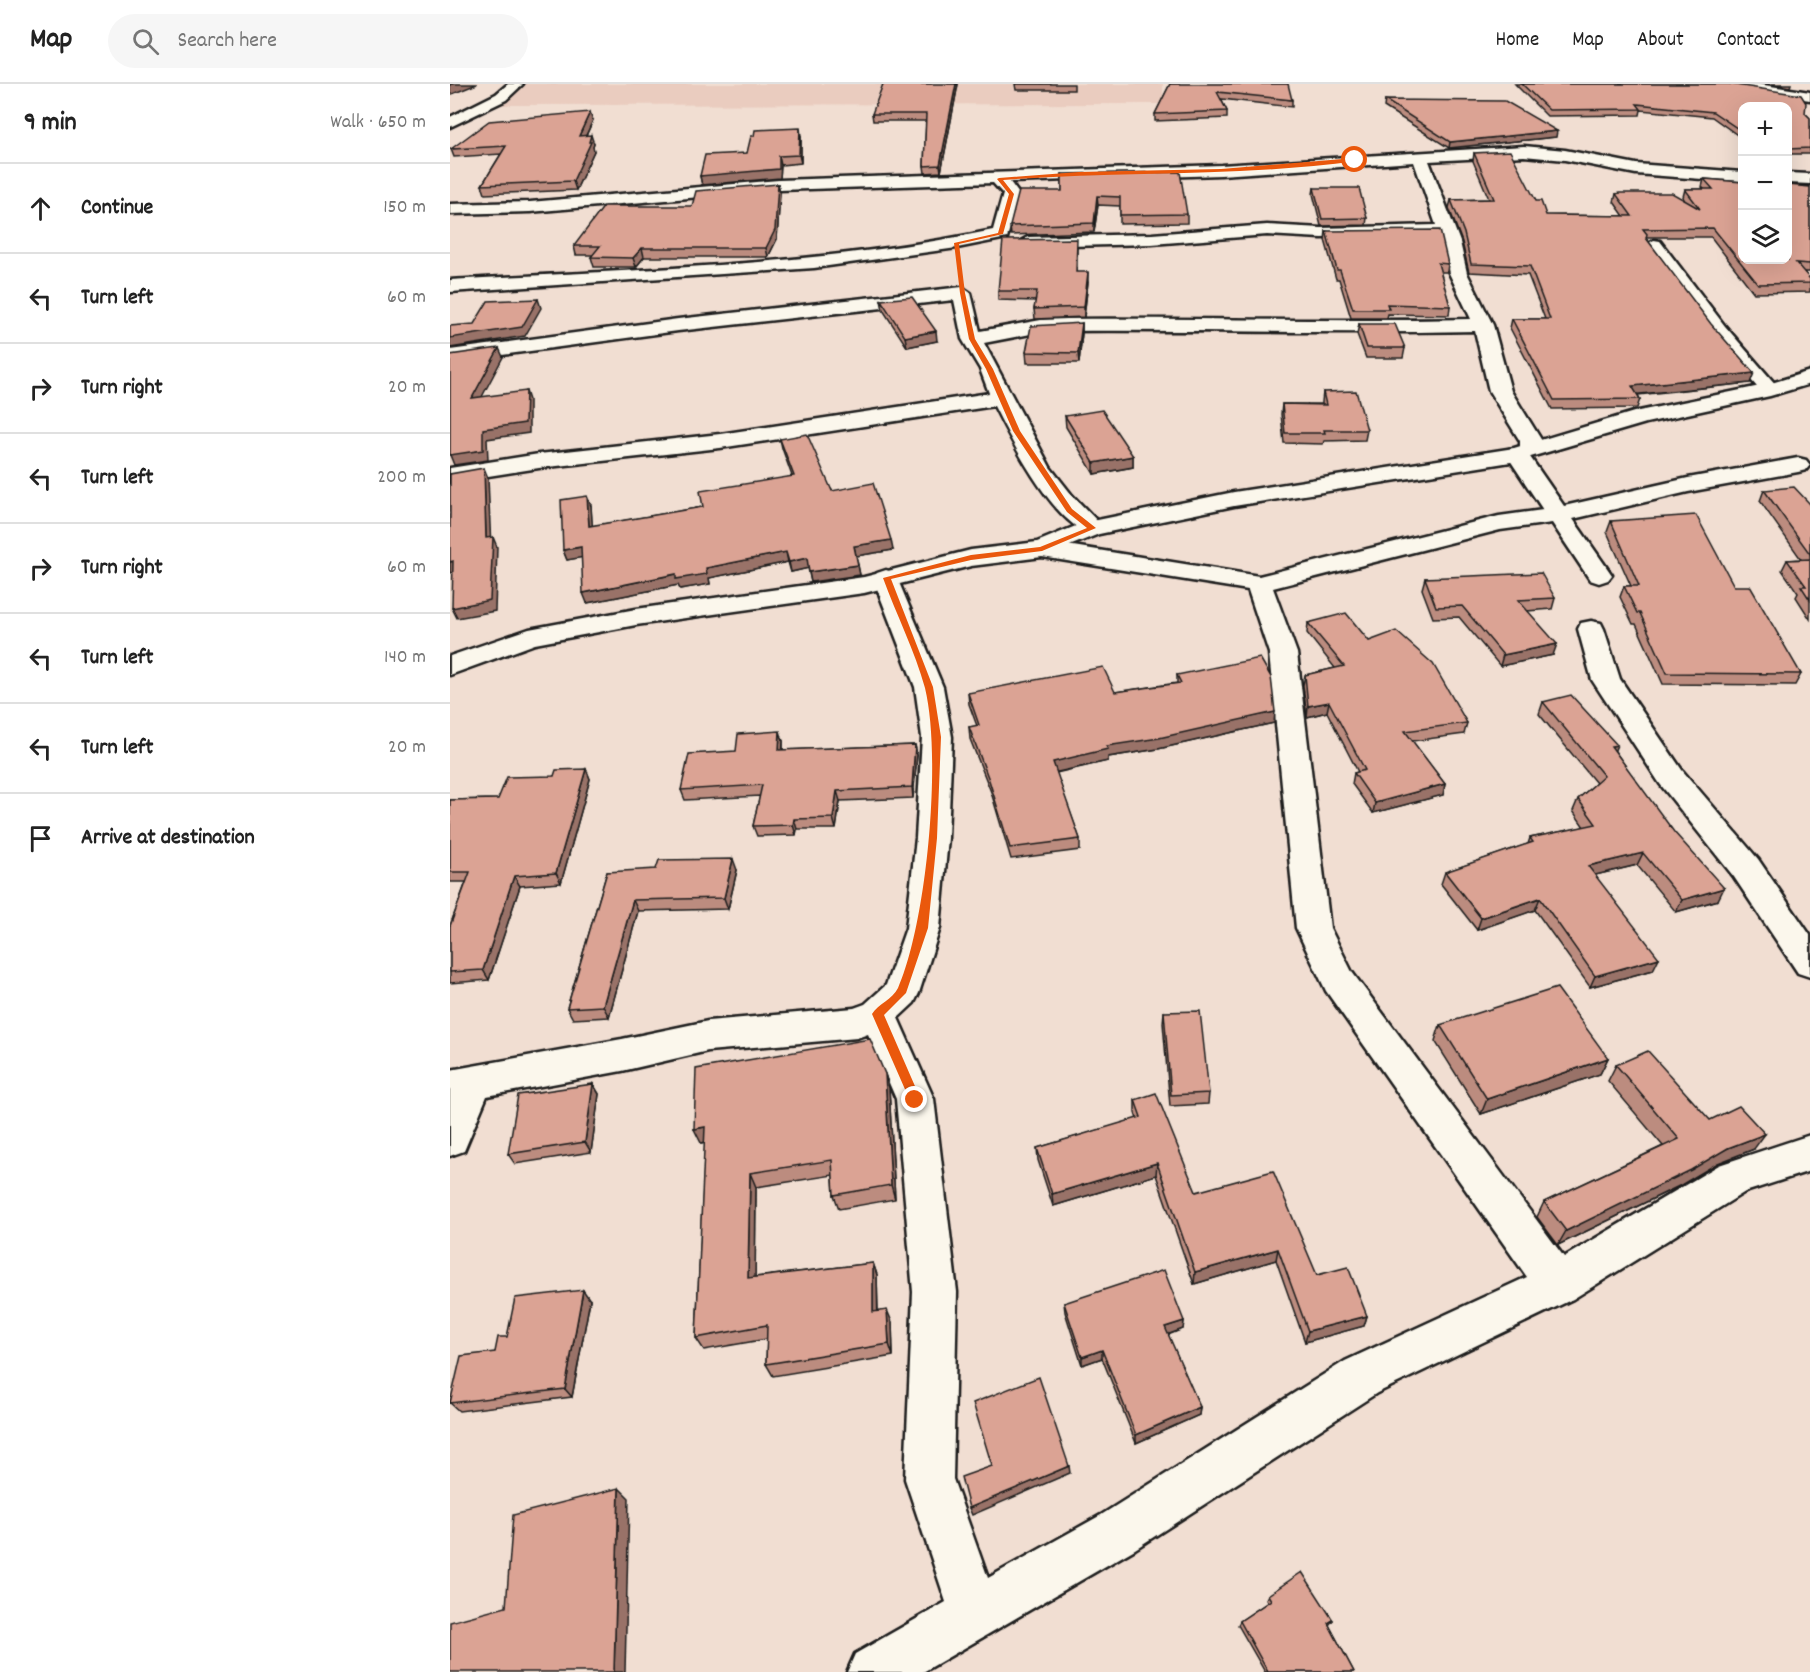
<!DOCTYPE html>
<meta charset="utf-8">
<style>
body{margin:0;font-family:Dekko,sans-serif;background:#f6f6f6;color:#222}
.controls{position:absolute;right:18px;top:18px;display:grid;overflow:hidden;border-radius:12px;box-shadow:0 6px 24px #0002}
.controls button{width:54px;height:54px;display:grid;place-items:center;padding:0;border:0;border-bottom:2px solid #e0e0e0;background:#fff;color:#222;font:30px sans-serif}
.stop{position:absolute;width:18px;height:18px;margin:-14px;border:4px solid #ea580c;border-radius:50%;background:#fff}
.stop.end{background:#ea580c;border-color:#fff;box-shadow:0 2px 6px #0008}
.list{margin:0;padding:0;list-style:none}
h2{display:flex;justify-content:space-between;align-items:center;height:78px;margin:0;padding:0 24px;font-size:26px}
h2 small{font-size:20px;font-weight:400;color:#767676}
.list li{display:grid;grid-template-columns:39px 1fr auto;gap:18px;align-items:center;box-sizing:border-box;height:90px;padding:0 24px;border-top:2px solid #e0e0e0}
.list b{display:block;font-size:22px;white-space:nowrap}
.list em{font-size:20px;font-style:normal;color:#767676}
.icon{flex:none;width:33px;height:33px;fill:none;stroke:currentColor;stroke-width:2;stroke-linecap:round;stroke-linejoin:round}
.map{position:relative;flex:none;width:1360px;height:1588px;overflow:hidden}
header{display:flex;align-items:center;gap:36px;box-sizing:border-box;height:84px;padding:0 30px;background:#fff;border-bottom:2px solid #e0e0e0}
header strong{font-size:28px}
nav{display:flex;gap:33px;margin-inline-start:auto;font-size:21px}
.search{width:420px;height:54px;background:#f6f6f6;display:flex;align-items:center;gap:15px;box-sizing:border-box;padding:0 21px;border-radius:33px;color:#767676;font-size:22px}
main{display:flex}
aside{flex:1;background:#fff}
.map>svg:first-child{display:block}
.built{fill:#eaccbf}
.lines{fill:none;stroke-linecap:round;stroke-linejoin:round}
.street-casing{stroke:#1c1c1c;stroke-width:5}
.secondary-casing{stroke:#1c1c1c;stroke-width:5}
.street{fill:#fbf7ec;fill-rule:evenodd}
.secondary{fill:#fbf7ec;fill-rule:evenodd}
.wall{fill:#bc8c7f;stroke:#1c1c1c;stroke-width:1.5}
.shaded-wall{fill:#997268;stroke:#1c1c1c;stroke-width:1.5}
.building{fill:#dba394;stroke:#1c1c1c;stroke-width:1.5}
.route{fill:#ea580c}
</style>
<header>
<strong>Map</strong>
<div class="search"><svg class="icon" aria-label="search" viewBox="0 0 24 24"><circle cx="10" cy="10" r="6"/><path d="M15 15l6 6"/></svg>Search here</div>
<nav><a>Home</a><a>Map</a><a>About</a><a>Contact</a></nav>
</header>
<main>
<aside>
<h2>9 min<small>Walk · 650 m</small></h2>
<ul class="list">
<li><svg class="icon" aria-label="ahead" viewBox="0 0 24 24"><path d="M12 20V5M6 11l6-6 6 6"/></svg><div><b>Continue</b></div><em>150 m</em></li>
<li><svg class="icon" aria-label="left" viewBox="0 0 24 24"><path d="M17 20v-9H6M10 6l-5 5 5 5"/></svg><div><b>Turn left</b></div><em>60 m</em></li>
<li><svg class="icon" aria-label="right" viewBox="0 0 24 24"><path d="M7 20v-9h11M14 6l5 5-5 5"/></svg><div><b>Turn right</b></div><em>20 m</em></li>
<li><svg class="icon" aria-label="left" viewBox="0 0 24 24"><path d="M17 20v-9H6M10 6l-5 5 5 5"/></svg><div><b>Turn left</b></div><em>200 m</em></li>
<li><svg class="icon" aria-label="right" viewBox="0 0 24 24"><path d="M7 20v-9h11M14 6l5 5-5 5"/></svg><div><b>Turn right</b></div><em>60 m</em></li>
<li><svg class="icon" aria-label="left" viewBox="0 0 24 24"><path d="M17 20v-9H6M10 6l-5 5 5 5"/></svg><div><b>Turn left</b></div><em>140 m</em></li>
<li><svg class="icon" aria-label="left" viewBox="0 0 24 24"><path d="M17 20v-9H6M10 6l-5 5 5 5"/></svg><div><b>Turn left</b></div><em>20 m</em></li>
<li><svg class="icon" aria-label="arrive" viewBox="0 0 24 24"><path d="M6 21V4h12l-3 4 3 4H6"/></svg><div><b>Arrive at destination</b></div></li>
</ul>
</aside>
<div class="map">
<svg width="1360" height="1588" viewBox="0 0 1360 1588">
<rect width="100%" height="100%" fill="#f1ded2"/>
<filter id="ink" filterUnits="userSpaceOnUse"><feTurbulence type="fractalNoise" baseFrequency=".0167" numOctaves="2"/><feDisplacementMap in="SourceGraphic" scale="12" xChannelSelector="R" yChannelSelector="G"/><feConvolveMatrix kernelMatrix="1 2 1 2 8 2 1 2 1" color-interpolation-filters="sRGB"/></filter>
<g filter="url(#ink)">
<!-- built -->
<path class="built" d="M62,0H713V20L42,21Z"/>
<g class="lines">
<!-- street casing -->
<g class="street-casing">
<g id="street">
<path d="M58,0H73L56,16L0,43V33L46,10Z"/>
<path d="M1272,0H1307L1360,8V16L1279,4Z"/>
<path d="M1074,62L1115,66L1186,80L1292,88V98L1186,90L1115,76L1074,72L979,77L1010,158L1017,189L1043,241L1061,307L1092,357L1089,369L1078,370L1114,422L1238,394L1348,374L1356,376L1360,381L1356,386L1348,388L1238,408L1123,435L1162,491L1158,496L1149,499L1140,496L1102,439L1050,446L823,504L847,569L880,844L902,888L1114,1173L1269,1081L1360,1051V1087L1295,1108L1123,1215L927,1309L685,1465L473,1588H397L405,1570L496,1518L455,1395L463,1208L446,1015L418,950L407,954L258,967L172,987L37,1012L14,1067L0,1072V986L172,955L258,937L404,924L415,920L436,901L456,844L466,754L472,653L465,603L423,494L427,489L436,486L445,489L493,603L502,653L498,754L490,844L469,909L464,919L448,934L484,1015L507,1208L503,1395L538,1494L651,1431L895,1277L1077,1193L876,907L846,844L819,569L798,506L592,473L583,470L579,465L583,460L592,457L809,492L1049,432L1093,426L1056,370L1059,365L1070,364V357L1039,307L1025,247C889,250 753,246 617,247L591,248L534,259L600,383L622,411L654,444L651,449C612,459 559,352 544,322L270,364L89,384L0,398V384L89,370L270,350L539,309L530,285L512,255L504,216L228,247L0,278V266L228,235L512,203L521,209L530,247L591,236L617,235C752,234 886,238 1021,235L999,189L990,151L871,154L817,151L702,160L578,163L569,158L578,153L702,150L817,141L871,144L986,141L964,78L771,91L560,98L569,110L557,154L507,164L364,184L0,208V196C181,185 365,183 543,146L553,110L543,99L329,106L80,128L0,130V120L80,118L329,96L771,81Z"/>
<path d="M1338,89L1360,90V100L1338,99Z"/>
<path d="M1204,156L1210,157L1275,242L1327,302L1331,306L1327,310H1313L1260,248L1195,161Z"/>
<path d="M1141,537L1151,539L1154,545L1170,595L1232,686L1308,775L1360,851V893L1348,889L1284,793L1210,700L1142,596L1128,545L1131,539Z"/>
</g>
</g>
<!-- secondary casing -->
<g class="secondary-casing">
<path id="secondary" d="M1360,287V300L1320,312L1196,339L1067,377L784,422L649,450L592,473L521,482L414,509L186,541L85,560L0,591V572L79,545L186,525L414,493L521,466L587,458L633,439L784,408L1064,364L1184,328L1315,301Z"/>
</g>
<!-- street -->
<use href="#street" class="street"/>
<!-- secondary -->
<use href="#secondary" class="secondary"/>
</g>
<!-- wall -->
<g class="wall">
<path d="M508,0L491,88L475,89L474,82L476,37H423L422,30Z"/>
<path d="M565,0H624V6H566Z"/>
<path d="M720,0L842,16V23L771,15L777,27V34L705,37V30Z"/>
<path d="M1065,0H1279L1355,29L1360,34V70H1338V22H1293V55L1262,33L1191,26L1190,31L1097,32Z"/>
<path d="M1322,0H1341L1340,3Z"/>
<path d="M935,16L1106,53L999,64L934,23Z"/>
<path d="M143,36L136,52L144,60L143,63L144,67L126,106L35,110L32,101L51,70L4,73L1,65Z"/>
<path d="M351,52V79L331,81L330,94L252,101L250,92L297,69Z"/>
<path d="M1024,69L1086,117L1096,131L1174,132L1164,118L1166,110L1235,117L1233,113L1235,105H1254L1252,103L1254,95L1360,103V188H1354L1360,195V208L1304,209L1261,153H1196V154L1300,299L1188,311L1190,315L1187,324L1102,325L1060,244L1062,235H1095L1078,191L1019,188L1012,158L999,124L1001,116L1039,115L1023,77Z"/>
<path d="M612,90L737,130V139L670,140V122L648,121L644,148L561,151L560,142L612,107Z"/>
<path d="M328,100L330,108L327,155L318,173H194L186,183H144L141,173L144,171H126L124,162L242,122Z"/>
<path d="M864,104L917,134L916,141L871,142L863,110Z"/>
<path d="M876,147L998,180L997,188H990L1000,222L999,231L938,230L937,234H901L889,195H886L875,156Z"/>
<path d="M627,164V188L638,198L634,233L585,235L584,225L586,217L548,216V207Z"/>
<path d="M431,216L487,257L457,263L433,226Z"/>
<path d="M632,239V249L629,279H577L576,268Z"/>
<path d="M909,240L955,264L953,274H916L907,250Z"/>
<path d="M873,308L917,346L915,356L874,357L873,360L834,359L831,330L832,320H872V318Z"/>
<path d="M615,332L683,372V383L644,390L616,343Z"/>
<path d="M330,355L443,466L406,472L410,491L361,498L358,484L341,488L338,478L259,494L260,500L230,505L228,501L137,519L132,473L117,476L113,466L141,422L142,442L253,423L342,392L332,364Z"/>
<path d="M1314,406L1360,420V535L1346,513L1348,509L1332,486L1337,476L1351,475L1310,417Z"/>
<path d="M1161,437L1284,502L1351,590L1345,601L1213,600L1186,540H1183L1170,513L1174,502H1181L1157,448Z"/>
<path d="M975,494L1105,514L1102,525L1077,527L1103,571L1050,582L1009,533L983,534L972,505Z"/>
<path d="M858,539L919,557L1017,639L1014,650L962,657L995,700L993,711L923,729L902,700L904,689L908,688L877,628L857,633L853,601L855,591L885,584L857,549Z"/>
<path d="M727,591L824,639L708,665L658,673V677L606,689L630,755V766L561,775L541,708L520,655L519,643L527,642L519,620L518,609L665,608L727,599Z"/>
<path d="M1093,618L1165,667L1268,816L1226,828L1187,781L1145,791L1203,886L1140,903L1085,826L1027,846L991,800L995,788L1078,760L1080,754L1134,743L1123,727L1128,715L1146,699L1089,630Z"/>
<path d="M333,657V666L465,661L467,671L463,714L390,717L386,745H347L346,751L307,752L303,742L310,712L235,716L231,706L286,667Z"/>
<path d="M136,685L140,695L111,799L70,802L39,896L0,899V842L16,798H0V716L48,715L104,692Z"/>
<path d="M287,786L278,825L188,827L159,933L123,935L117,924L157,788Z"/>
<path d="M714,928L759,1009L758,1020L720,1022L713,939Z"/>
<path d="M990,941L1158,974L1150,990L1031,1030L985,957Z"/>
<path d="M1166,981L1260,1036L1304,1065L1268,1079L1231,1101L1108,1161L1087,1133L1094,1118L1213,1062L1158,997Z"/>
<path d="M435,990L439,1004L445,1115L389,1125L384,1111L383,1091L306,1103L305,1193L423,1179L427,1191L428,1227L442,1238L443,1272L323,1292L316,1280L317,1255L254,1266L246,1254L255,1058L251,1059Z"/>
<path d="M143,1000L149,1010L141,1068L65,1080L58,1070Z"/>
<path d="M685,1016L746,1108L867,1191L917,1232L914,1242L855,1258L826,1176L744,1200L706,1091L603,1122L588,1076L587,1064L687,1035L685,1029Z"/>
<path d="M140,1216L122,1313L9,1327L0,1319V1316L45,1268L57,1253Z"/>
<path d="M614,1219L734,1237L733,1245L718,1251L750,1323L749,1331L686,1359L652,1274L632,1281L615,1228Z"/>
<path d="M818,1511L883,1536L879,1541L904,1588H815L788,1541L790,1537L818,1518L816,1515Z"/>
</g>
<!-- shaded-wall -->
<g class="shaded-wall">
<path d="M0,0H27L0,11Z"/>
<path d="M506,0H508L491,88L490,81Z"/>
<path d="M140,28L143,36L132,60L129,52Z"/>
<path d="M350,44L351,52V79L349,71Z"/>
<path d="M1107,47L1106,53L999,64L1000,58Z"/>
<path d="M141,51L144,60L143,63L144,67L126,106L123,97Z"/>
<path d="M329,72L331,81L330,94L252,101L250,92Z"/>
<path d="M328,100L330,108L327,155L318,173L316,164Z"/>
<path d="M647,112L648,121L644,148V139Z"/>
<path d="M192,164L194,173L186,183L183,174Z"/>
<path d="M638,188V198L634,233V223Z"/>
<path d="M88,215L91,224L75,252L0,264V254Z"/>
<path d="M632,239V249L629,279L628,269Z"/>
<path d="M486,247L487,257L457,263L455,253Z"/>
<path d="M49,264L53,273L26,324L22,314Z"/>
<path d="M1304,289L1300,299L1180,311L1182,302Z"/>
<path d="M76,307L79,316V349L37,355L38,376L4,381L0,371L33,345Z"/>
<path d="M683,372V383L644,390V379Z"/>
<path d="M34,384L38,394L41,464L36,454Z"/>
<path d="M137,412L141,422L143,452L139,442Z"/>
<path d="M43,453L47,463L45,527L7,534L2,524Z"/>
<path d="M441,456L443,466L406,472L404,462Z"/>
<path d="M131,463L135,473L117,476L113,466Z"/>
<path d="M336,468L338,478L259,494L260,500L230,505L228,501L137,519L133,509L256,484Z"/>
<path d="M357,474L359,484L341,488L339,478Z"/>
<path d="M3,477L8,487L0,489V478Z"/>
<path d="M408,481L410,491L361,498L359,488Z"/>
<path d="M1107,560L1103,571L1050,582L1053,571Z"/>
<path d="M879,618L877,628L857,633L858,622Z"/>
<path d="M825,628L824,639L708,665L658,673V677L603,689V678L656,662Z"/>
<path d="M330,647L333,657L332,676L329,666Z"/>
<path d="M465,661L467,671L463,714L462,703Z"/>
<path d="M1167,661L1162,673L1161,662Z"/>
<path d="M136,685L140,695L111,799L106,789Z"/>
<path d="M995,700L993,711L923,729L925,719Z"/>
<path d="M387,707L390,717L386,745L383,734Z"/>
<path d="M344,735L347,745L346,751L343,741Z"/>
<path d="M1193,769L1187,781L1133,794L1138,782Z"/>
<path d="M283,775L287,786L278,825L274,814Z"/>
<path d="M64,792L70,802L39,896L33,886Z"/>
<path d="M1274,804L1268,816L1226,828L1232,816Z"/>
<path d="M1090,814L1085,826L1027,846L1031,834Z"/>
<path d="M183,816L188,827L159,933L153,922Z"/>
<path d="M1209,874L1203,886L1140,903L1145,892Z"/>
<path d="M1158,974L1150,990L1031,1030L1037,1015Z"/>
<path d="M435,990L439,1004L445,1115L441,1101Z"/>
<path d="M143,1000L149,1010L141,1068L135,1058Z"/>
<path d="M255,1043L262,1057L251,1059L244,1045Z"/>
<path d="M1315,1050L1304,1065L1268,1079L1231,1101L1108,1161L1116,1147L1278,1064Z"/>
<path d="M707,1079L706,1091L603,1122L602,1110Z"/>
<path d="M300,1089L306,1103L305,1207L298,1194Z"/>
<path d="M828,1165L826,1176L744,1200L745,1188Z"/>
<path d="M423,1179L427,1191L428,1240L423,1228Z"/>
<path d="M133,1206L140,1216L122,1313L115,1305Z"/>
<path d="M437,1226L442,1238L443,1272L439,1260Z"/>
<path d="M917,1232L914,1242L855,1258L858,1247Z"/>
<path d="M734,1237L733,1245L714,1252L715,1243Z"/>
<path d="M652,1266V1274L632,1281V1273Z"/>
<path d="M750,1323L749,1331L686,1359V1351Z"/>
<path d="M619,1382L620,1389L522,1431L519,1424Z"/>
<path d="M169,1404L179,1414L175,1588H164Z"/>
</g>
<!-- building -->
<g class="building">
<path d="M433,0H506L490,81L474,82L476,30H422Z"/>
<path d="M720,0H838L842,16L767,8L777,27L705,30Z"/>
<path d="M1072,0H1279L1351,11L1356,19L1355,29L1360,34V64L1338,65V22H1293V48L1263,28L1187,20L1191,25L1099,26Z"/>
<path d="M935,16L1055,17L1107,47L1000,58Z"/>
<path d="M140,28L129,52L141,51L139,58H141L123,97L32,101L56,62L1,65L39,37Z"/>
<path d="M350,44L349,71L329,72V85L250,92L255,71L297,69L301,52H304L305,46Z"/>
<path d="M1060,67L1086,117H1091L1096,131L1182,132L1166,110L1169,109H1222L1250,125L1235,105H1263L1254,95L1293,98V176H1338V101L1360,103V180L1346,179L1360,195V199L1308,200L1263,144L1193,145L1197,150L1196,154L1261,240L1304,289L1182,302L1190,315L1104,316L1062,235H1100L1080,182L1021,180L1014,149L1001,116L1044,115L1024,69Z"/>
<path d="M730,88L737,130L670,131V113L647,112L644,139L560,142L569,107H612V90Z"/>
<path d="M328,100L325,146L316,164H192L183,174L141,173L150,162H124L154,122H242L246,107Z"/>
<path d="M864,104H909L917,134L872,135Z"/>
<path d="M990,146L998,180L988,179L1000,222L937,220L939,225H903L890,186H887L876,147Z"/>
<path d="M627,155L626,188H638L634,223L584,225L587,207H548L553,156Z"/>
<path d="M462,213L486,247L455,253L431,216Z"/>
<path d="M88,215L72,243L0,254V242L24,240L38,217Z"/>
<path d="M632,239L628,269L576,268L581,242Z"/>
<path d="M909,240H945L955,264H917Z"/>
<path d="M49,264L22,314L76,307L75,339L33,345V366L0,371V271Z"/>
<path d="M906,307L917,346H874L875,349H835L832,320L876,321L873,308Z"/>
<path d="M652,326L683,372L644,379L615,332Z"/>
<path d="M357,350L382,407L423,399L441,456L404,462L408,481L359,488L357,474L339,478L336,468L256,484L257,490L226,495V490L133,509L131,463L113,466L111,416L137,412L139,442L253,423L250,407L344,392L330,355Z"/>
<path d="M34,384L36,454L43,453L40,516L2,524L3,477L0,478V390Z"/>
<path d="M1344,403L1360,420V470L1314,406Z"/>
<path d="M1246,431L1284,502H1300L1351,590L1217,589L1190,529H1187L1174,502H1189L1161,437Z"/>
<path d="M1360,475V516L1351,502H1356L1337,476Z"/>
<path d="M1091,489L1105,514L1068,516L1107,560L1053,571L1012,522L986,523L975,494Z"/>
<path d="M896,529L919,557L946,547L983,580L1017,639L955,647L995,700L925,719L904,689L915,686L879,618L858,622L855,591L894,582L858,539Z"/>
<path d="M810,574L821,593L825,628L709,654L656,662L658,665L603,678L630,755L560,764L539,696L519,643L529,641L518,609L653,583L665,608L731,599L727,591Z"/>
<path d="M1121,611L1167,661L1161,662L1224,748L1274,804L1232,816L1193,769L1138,782L1209,874L1145,892L1090,814L1031,834L995,788L1083,758L1080,754L1146,740L1128,715L1154,692L1093,618Z"/>
<path d="M330,647L329,666L465,661L462,703L387,707L383,734L344,735L343,741L303,742L312,701L231,706L239,670L286,667L288,650Z"/>
<path d="M136,685L106,789L64,792L33,886L0,888V842L20,788H0V716L48,715L57,693L104,692L106,686Z"/>
<path d="M283,775L274,814L183,816L153,922L117,924L157,788L206,785L209,776Z"/>
<path d="M1107,904L1158,974L1037,1015L990,941Z"/>
<path d="M750,927L759,1009L721,1011L714,928Z"/>
<path d="M420,955L435,990L441,1101L384,1111L382,1076L300,1089L298,1194L423,1179V1228L437,1226L439,1260L316,1280L317,1241L246,1254L255,1043L244,1045L246,985Z"/>
<path d="M1198,967L1260,1036L1289,1022L1315,1050L1278,1064L1241,1086L1116,1147L1094,1118L1229,1055L1166,981Z"/>
<path d="M143,1000L135,1058L58,1070L68,1011Z"/>
<path d="M706,1009L746,1108L823,1087L867,1191L898,1183L917,1232L858,1247L828,1165L745,1188L707,1079L602,1110L587,1064L691,1033L685,1016Z"/>
<path d="M714,1186L734,1237L715,1243L750,1323L686,1351L652,1266L632,1273L614,1219Z"/>
<path d="M133,1206L115,1305L0,1319L11,1272L45,1268L48,1253H57L65,1214Z"/>
<path d="M589,1293L619,1382L519,1424L511,1393L542,1382L523,1319Z"/>
<path d="M169,1404L164,1588H0V1538L56,1523L63,1431Z"/>
<path d="M852,1488L883,1536L878,1539L904,1588H818L790,1537L821,1516L818,1511Z"/>
</g>
</g>
<!-- route -->
<path class="route" d="M905,74L907,77C790,93 670,87 553,96L564,110L553,150L509,160L515,209L525,255L543,285L570,347L622,425L646,444L592,467L521,476L441,495L483,603L491,653L487,754L478,844L456,909L434,931L471,1016L469,1019H461L422,930C428,920 443,915 448,904C477,838 492,674 475,604C465,567 446,530 433,494L521,471L590,463L637,444L617,428L563,347L536,285L519,255L510,209L504,159L548,149L559,110L547,95L549,94L629,88L771,85Z"/>
</svg>
<div class="controls">
<button>+</button>
<button>−</button>
<button><svg class="icon" aria-label="layers" viewBox="0 0 24 24"><path d="M12 4l9 5-9 5-9-5zM3 14l9 5 9-5"/></svg></button>
</div>
<div class="stop" style="left:905px;top:76px"></div>
<div class="stop end" style="left:465px;top:1016px"></div>
</div>
</main>
